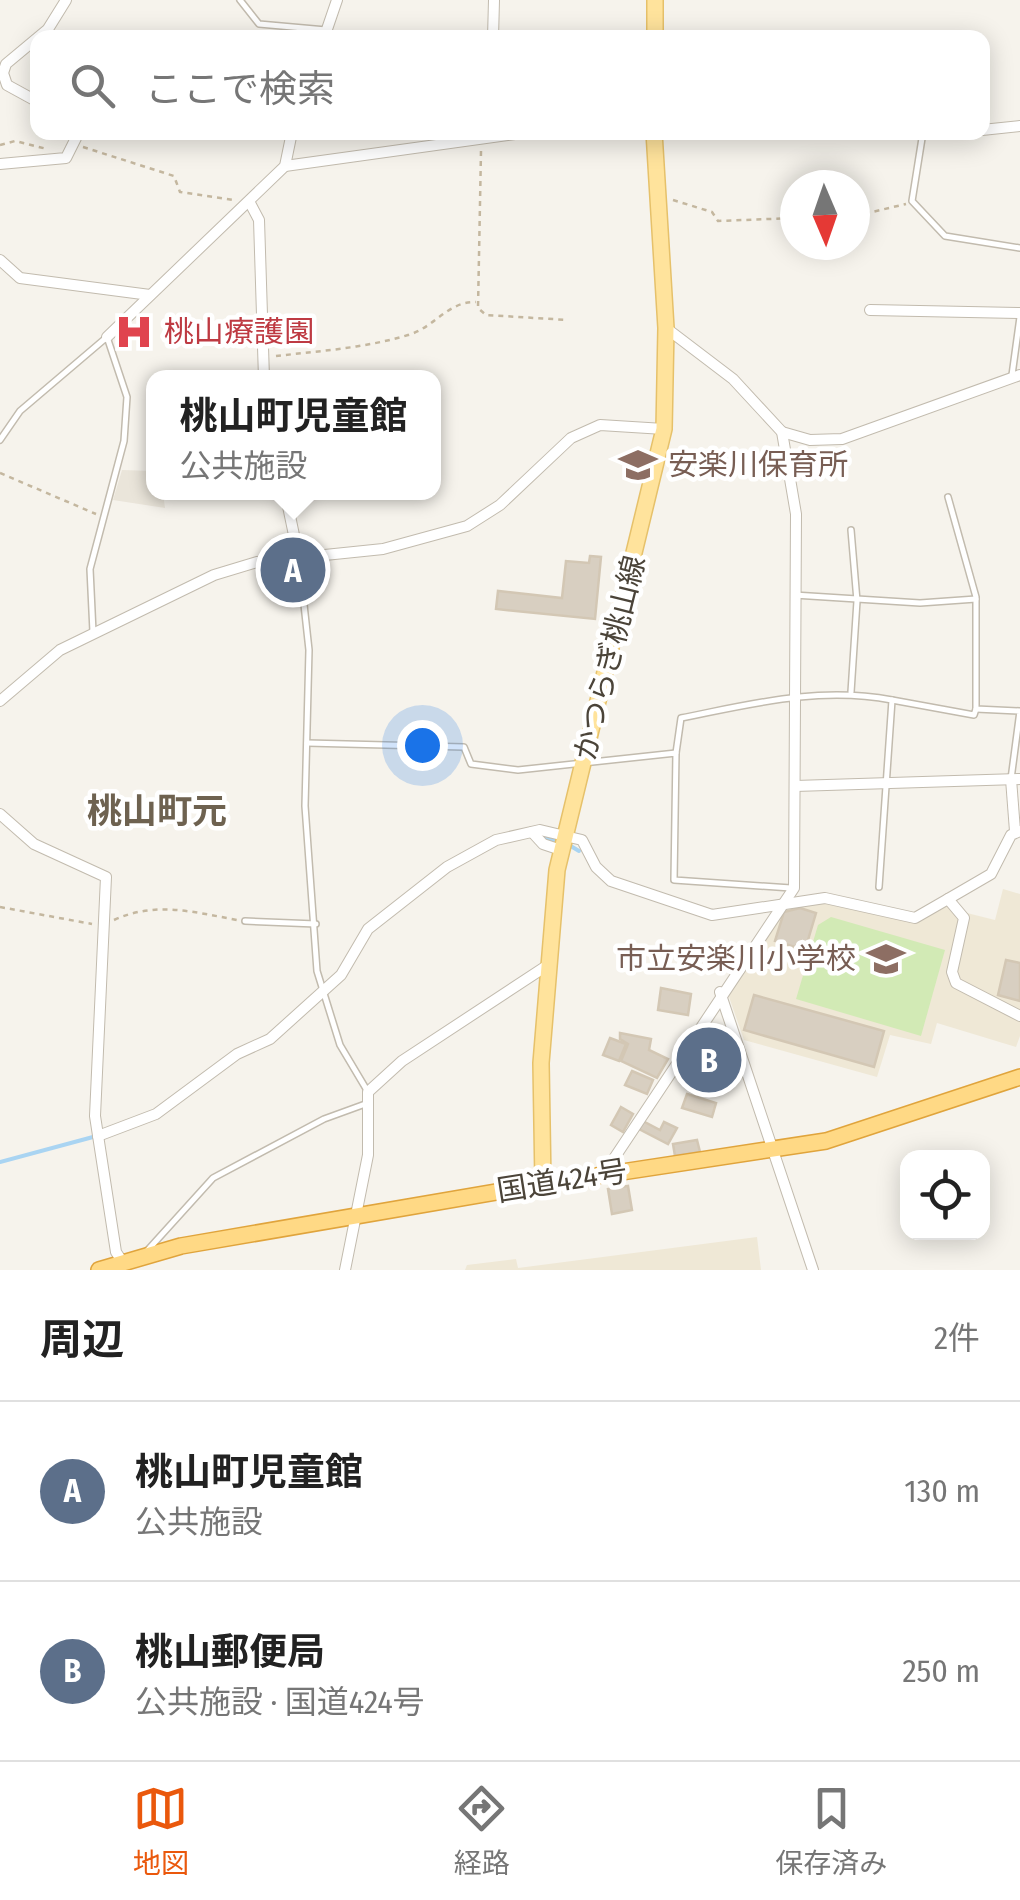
<!DOCTYPE html>
<html lang="ja">
<meta charset="utf-8">
<style>
body{margin:0;font-family:"Fira Sans Condensed","Noto Sans JP",sans-serif;background:#f2f2f2;color:#222}
.controls{position:absolute;right:30px;bottom:30px;display:grid;overflow:hidden;border-radius:20px;box-shadow:0 5px 25px #0003}
.controls button{width:90px;height:90px;display:grid;place-items:center;padding:0;border:0;border-bottom:2px solid #e0e0e0;background:#fff;color:#222;font:50px sans-serif}
.compass{position:absolute;left:780px;top:170px;width:90px;height:90px;border-radius:50%;background:#fff;box-shadow:0 5px 25px #0003;rotate:178deg}
.you{position:absolute;left:422px;top:745px;width:35px;height:35px;margin:-25px;border:8px solid #fff;border-radius:50%;background:#1a73e8;box-shadow:0 0 0 15px #1a73e833}
.badge{display:grid;place-items:center;width:65px;height:65px;border-radius:50%;background:#ea580c;color:#fff;font-size:32px;font-weight:700}
.pin{position:absolute;translate:-50% -50%;border:5px solid #fff;box-shadow:0 2px 10px #0006}
.popup{position:absolute;left:146px;top:370px;width:295px;height:130px;box-sizing:border-box;display:grid;place-content:center;border-radius:20px;background:#fff;filter:drop-shadow(0 2px 8px #0005);font-size:32px;white-space:nowrap;color:#767676}
.popup b{font-size:38px;color:#222}
.popup::after{content:'';position:absolute;left:50%;top:100%;margin-left:-20px;border:20px solid transparent;border-top-color:#fff}
.list{margin:0;padding:0;list-style:none}
h2{display:flex;justify-content:space-between;align-items:center;height:130px;margin:0;padding:0 40px;font-size:42px}
h2 small{font-size:32px;font-weight:400;color:#767676}
.list li{display:grid;grid-template-columns:65px 1fr auto;gap:30px;align-items:center;box-sizing:border-box;height:180px;padding:0 40px;border-top:2px solid #e0e0e0}
.list b{display:block;font-size:38px;white-space:nowrap}
.list p{margin:0;font-size:32px;white-space:nowrap;color:#767676}
.list em{font-size:32px;font-style:normal;color:#767676}
.icon{flex:none;width:55px;height:55px;fill:none;stroke:currentColor;stroke-width:2;stroke-linecap:round;stroke-linejoin:round}
.map{position:relative;flex:none;width:1020px;height:1270px;overflow:hidden}
.search{position:absolute;background:#fff;box-shadow:0 5px 25px #0003;left:30px;right:30px;top:30px;height:110px;display:flex;align-items:center;gap:25px;box-sizing:border-box;padding:0 35px;border-radius:20px;color:#767676;font-size:38px}
.sheet{height:490px;background:#fff}
nav{display:flex;justify-content:space-around;align-items:center;box-sizing:border-box;height:140px;border-top:2px solid #e0e0e0;background:#fff;font-size:28px;color:#767676}
nav a{display:grid;justify-items:center;gap:5px}
nav .on{color:#ea580c}
.map>svg:first-child{display:block}
.residential{fill:#eae5da}
.education{fill:#efe8d6}
.green{fill:#d2eab5}
.lines{fill:none;stroke-linecap:round;stroke-linejoin:round}
.stream{stroke:#a9d4f2;stroke-width:4}
.building{fill:#d8cfc1;stroke:#d3c7b4;stroke-width:2.5}
.service-casing{stroke:#c2bbae;stroke-width:8}
.minor-casing{stroke:#c2bbae;stroke-width:12}
.primary-casing{stroke:#e6c16a;stroke-width:18}
.trunk-casing{stroke:#e0a43c;stroke-width:18}
.path{stroke:#c4b79f;stroke-width:2.5;stroke-dasharray:5 5;stroke-linecap:butt}
.service{stroke:#fff;stroke-width:5}
.minor{stroke:#fff;stroke-width:10}
.primary{stroke:#ffe39c;stroke-width:15}
.trunk{stroke:#ffd985;stroke-width:15}
.labels{text-anchor:middle;stroke-width:9;stroke-linejoin:round;paint-order:stroke}
.health-label{font-size:30px;fill:#be3a42;stroke:#fff;text-anchor:start}
.education-label{font-size:30px;fill:#785e54;stroke:#fff;text-anchor:start}
.street-label{font-size:30px;fill:#4b4439;stroke:#fff}
.quarter-label{font-size:35px;font-weight:bold;fill:#6e6250;stroke:#fff}
</style>
<div class="map">
<svg width="1020" height="1270" viewBox="0 0 1020 1270">
<rect width="100%" height="100%" fill="#f6f3ec"/>
<!-- residential -->
<path class="residential" d="M122,470L153,471V492L163,493L165,508L113,500Z"/>
<!-- education -->
<g class="education">
<path d="M1003,889L1020,894V1036L1016,1047L937,1023L931,1044L890,1035L877,1077L744,1040L728,994L784,910L829,901L917,923L952,899L963,912L995,920Z"/>
<path d="M757,1237L761,1270H465L467,1265L516,1259L518,1268Z"/>
</g>
<!-- green -->
<path class="green" d="M831,917L945,950L921,1036L796,999L818,925Z"/>
<g class="lines">
<!-- stream -->
<g class="stream">
<path d="M545,838L556,841"/>
<path d="M569,845L579,851"/>
<path d="M0,1162L93,1137"/>
</g>
</g>
<!-- building -->
<g class="building">
<path d="M590,556L601,557L595,619L496,609L498,591L562,598L566,561L589,563Z"/>
<path d="M800,908L816,913L805,950L775,941L784,912Z"/>
<path d="M1006,960L1020,963V1001L998,995Z"/>
<path d="M661,988L691,994L688,1015L658,1010Z"/>
<path d="M754,995L884,1031L874,1067L744,1030Z"/>
<path d="M620,1033L651,1039L649,1050L668,1059L657,1078L621,1061L628,1044L620,1039Z"/>
<path d="M610,1038L626,1044L619,1061L603,1055Z"/>
<path d="M697,1041L711,1045L708,1054L730,1060L726,1075L690,1065Z"/>
<path d="M632,1071L653,1080L647,1094L625,1085Z"/>
<path d="M687,1094L716,1103L712,1117L682,1108Z"/>
<path d="M621,1107L633,1114L623,1132L611,1125Z"/>
<path d="M641,1120L660,1130L664,1122L677,1128L668,1144L637,1128Z"/>
<path d="M697,1140L700,1152L675,1156L673,1144Z"/>
<path d="M628,1186L632,1210L612,1214L608,1189Z"/>
</g>
<g class="lines">
<!-- service casing -->
<g class="service-casing">
<g id="service">
<path d="M240,0L259,24L326,30"/>
<path d="M923,132L912,201L945,236L1020,248"/>
<path d="M1012,375L1020,317"/>
<path d="M0,440L20,411L107,337L127,397L124,441L90,569L93,632"/>
<path d="M948,497L976,597V709L1020,711L1011,779"/>
<path d="M851,530L857,601L851,692"/>
<path d="M299,559L309,650L305,806L317,971L340,1045L368,1092"/>
<path d="M794,595L920,603L976,599"/>
<path d="M892,700L974,715L976,709"/>
<path d="M307,743L464,747L471,764L518,770L676,753L674,880L791,888"/>
<path d="M676,753L681,718C752,704 819,686 892,700L879,887"/>
<path d="M245,921L316,924"/>
<path d="M146,1252L213,1178L324,1119L368,1103"/>
</g>
</g>
<!-- minor casing -->
<g class="minor-casing">
<g id="minor">
<path d="M324,38L337,0"/>
<path d="M493,38L494,0"/>
<path d="M38,102L7,85L3,73L6,64L48,29L66,0"/>
<path d="M982,130L1020,126"/>
<path d="M0,164L66,158L76,138L73,132"/>
<path d="M285,166L530,132"/>
<path d="M250,203L259,220L264,378"/>
<path d="M0,260L20,278L150,295"/>
<path d="M870,310L1020,313"/>
<path d="M107,337L285,166L292,132"/>
<path d="M782,432L810,440L842,439L1020,375"/>
<path d="M285,492L299,559"/>
<path d="M0,701L60,650L214,575L257,562L383,549L467,526L500,505L571,438L600,425L664,429"/>
<path d="M1011,779L1015,831"/>
<path d="M795,786L1020,779"/>
<path d="M0,814L34,844L106,877L95,1116L116,1252L122,1261"/>
<path d="M532,832L543,844L561,850"/>
<path d="M948,899L991,874L1011,835L1020,831"/>
<path d="M720,992L813,1270"/>
<path d="M98,1136L156,1114L237,1054L270,1039L341,975L368,929L447,867L496,840L540,830L582,840L596,867L611,881L712,915L825,898L915,918L948,899L964,918L952,972L956,983L1020,1016"/>
<path d="M603,1175L794,888L796,514L782,432L733,379L666,328"/>
<path d="M345,1270L368,1155V1092L402,1061L548,965"/>
</g>
</g>
<!-- primary casing -->
<g class="primary-casing">
<g id="primary">
<path d="M655,38V0"/>
<path d="M543,1184L541,1063L557,870L664,429L666,328L654,132"/>
</g>
</g>
<!-- trunk casing -->
<g class="trunk-casing">
<path id="trunk" d="M99,1270L181,1246L543,1184L826,1141L1020,1077"/>
</g>
<!-- path -->
<g class="path">
<path d="M0,145L15,141L47,149"/>
<path d="M83,147L174,176L180,192L234,200"/>
<path d="M481,151L478,308L486,315L568,320"/>
<path d="M673,200L712,212L718,221L795,218"/>
<path d="M855,216L906,204"/>
<path d="M276,356C320,351 365,348 408,335C434,328 448,301 476,302"/>
<path d="M0,473L96,514"/>
<path d="M0,907L92,924"/>
<path d="M114,920C155,901 194,912 237,920"/>
</g>
<!-- service -->
<use href="#service" class="service"/>
<!-- minor -->
<use href="#minor" class="minor"/>
<!-- primary -->
<use href="#primary" class="primary"/>
<!-- trunk -->
<use href="#trunk" class="trunk"/>
</g>
<!-- icons -->
<defs>
<g id="hospital-bare" transform="scale(3)"><path d="M-5-5h3v3.5h4V-5h3V5h-3V1.5h-4V5h-3Z" fill="#e0444e" stroke="#fff" stroke-width="2.5" paint-order="stroke"/></g>
<g id="school-bare" transform="scale(3)"><path d="M0-5L7-2L0 1L-7-2ZM-4 1L0 2.5L4 1V4Q0 6-4 4Z" fill="#8d6e63" stroke="#fff" stroke-width="2.5" paint-order="stroke"/></g>
</defs>
<g fill-rule="evenodd">
<use href="#hospital-bare" x="134" y="332"/>
<use href="#school-bare" x="638" y="465"/>
<use href="#school-bare" x="886" y="959"/>
</g>
<g class="labels">
<!-- health labels -->
<g class="health-label">
<text x="164" y="342">桃山療護園</text>
</g>
<!-- education labels -->
<g class="education-label">
<text x="668" y="475">安楽川保育所</text>
<text x="856" y="969" text-anchor="end">市立安楽川小学校</text>
</g>
<!-- street labels -->
<g class="street-label">
<text transform="translate(610 658) rotate(-76)" y="10">かつらぎ桃山線</text>
<text transform="translate(562 1181) rotate(-9)" y="10">国道424号</text>
</g>
<!-- quarter labels -->
<g class="quarter-label">
<text x="157" y="823">桃山町元</text>
</g>
</g>
</svg>
<div class="controls">
<button><svg class="icon" aria-label="locate" viewBox="0 0 24 24"><circle cx="12" cy="12" r="6"/><path d="M12 2v4M12 18v4M2 12h4M18 12h4"/></svg></button>
</div>
<svg class="compass" viewBox="-18 -18 36 36"><path d="M0-13l5 13h-10z" fill="#e53935"/><path d="M0 13l5-13h-10z" fill="#767676"/></svg>
<div class="you"></div>
<div class="pin badge" style="left:293px;top:570px;background:#5c6f8a">A</div>
<div class="popup"><b>桃山町児童館</b>公共施設</div>
<div class="pin badge" style="left:709px;top:1060px;background:#5c6f8a">B</div>
<div class="search"><svg class="icon" aria-label="search" viewBox="0 0 24 24"><circle cx="10" cy="10" r="6"/><path d="M15 15l6 6"/></svg>ここで検索</div>
</div>
<section class="sheet">
<h2>周辺<small>2件</small></h2>
<ul class="list">
<li><span class="badge" style="background:#5c6f8a">A</span><div><b>桃山町児童館</b><p>公共施設</p></div><em>130 m</em></li>
<li><span class="badge" style="background:#5c6f8a">B</span><div><b>桃山郵便局</b><p>公共施設 · 国道424号</p></div><em>250 m</em></li>
</ul>
</section>
<nav>
<a class="on"><svg class="icon" aria-label="map" viewBox="0 0 24 24"><path d="M3 6l6-2 6 2 6-2v14l-6 2-6-2-6 2zM9 4v14M15 6v14"/></svg>地図</a>
<a><svg class="icon" aria-label="directions" viewBox="0 0 24 24"><path d="M12 3l9 9-9 9-9-9zM9 14v-3h6M13 9l2 2-2 2"/></svg>経路</a>
<a><svg class="icon" aria-label="saved" viewBox="0 0 24 24"><path d="M7 4h10v16l-5-4-5 4z"/></svg>保存済み</a>
</nav>
